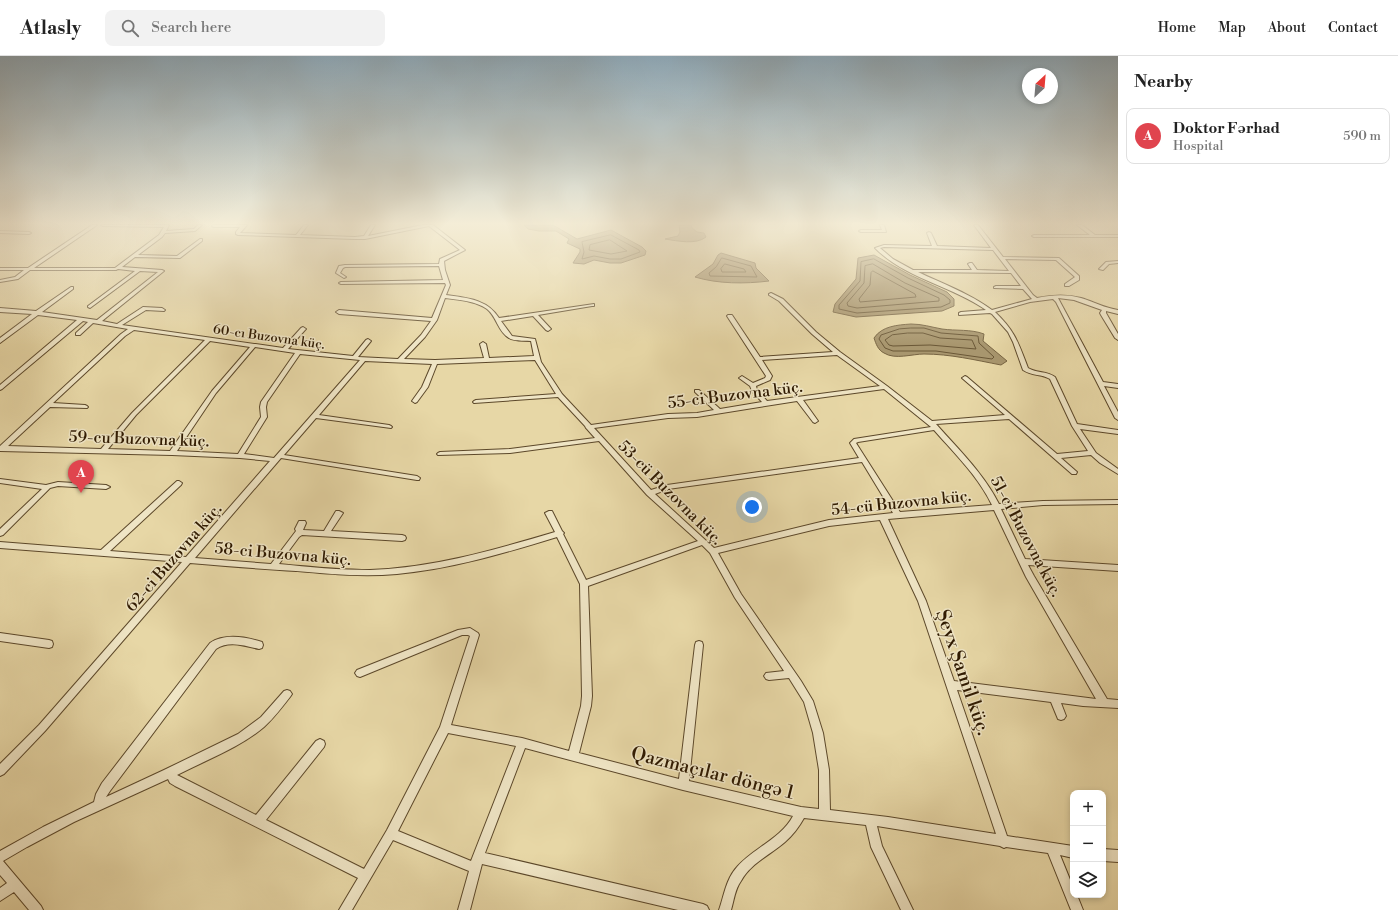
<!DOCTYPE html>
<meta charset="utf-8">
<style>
body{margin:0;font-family:"Libre Bodoni",serif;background:#f2f2f2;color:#222}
.controls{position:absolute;right:12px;bottom:12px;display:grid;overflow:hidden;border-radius:8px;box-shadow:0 2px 6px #0003}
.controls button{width:36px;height:36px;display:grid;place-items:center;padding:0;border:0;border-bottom:1px solid #e0e0e0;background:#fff;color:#222;font:20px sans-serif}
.compass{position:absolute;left:1022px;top:12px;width:36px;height:36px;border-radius:50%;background:#fff;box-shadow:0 2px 6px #0003;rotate:26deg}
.you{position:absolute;left:752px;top:451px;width:14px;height:14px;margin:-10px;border:3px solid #fff;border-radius:50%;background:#1a73e8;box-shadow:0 0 0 6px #1a73e833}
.badge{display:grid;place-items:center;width:26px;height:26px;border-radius:50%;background:#2563eb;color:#fff;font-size:13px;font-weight:700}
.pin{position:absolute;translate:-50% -33px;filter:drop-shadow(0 1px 2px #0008)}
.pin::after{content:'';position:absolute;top:21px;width:14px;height:12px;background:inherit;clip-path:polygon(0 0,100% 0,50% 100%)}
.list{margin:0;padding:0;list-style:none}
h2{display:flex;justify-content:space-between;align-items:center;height:52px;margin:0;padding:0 16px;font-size:17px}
h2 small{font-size:13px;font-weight:400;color:#767676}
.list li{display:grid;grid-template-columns:26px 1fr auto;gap:12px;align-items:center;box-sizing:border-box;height:56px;margin:0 8px 8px;padding:0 8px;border:1px solid #e0e0e0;border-radius:8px}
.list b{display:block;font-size:15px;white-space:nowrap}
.list p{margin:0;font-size:13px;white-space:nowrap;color:#767676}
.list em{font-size:13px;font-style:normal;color:#767676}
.icon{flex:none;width:22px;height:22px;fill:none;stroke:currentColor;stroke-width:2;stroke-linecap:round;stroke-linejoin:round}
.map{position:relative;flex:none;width:1118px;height:854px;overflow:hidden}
header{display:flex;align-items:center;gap:24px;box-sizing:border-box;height:56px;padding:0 20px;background:#fff;border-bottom:1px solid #e0e0e0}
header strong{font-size:19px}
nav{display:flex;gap:22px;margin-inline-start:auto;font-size:14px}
.search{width:280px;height:36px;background:#f2f2f2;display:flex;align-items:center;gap:10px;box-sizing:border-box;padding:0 14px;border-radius:8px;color:#767676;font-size:15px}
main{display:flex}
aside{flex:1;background:#fff}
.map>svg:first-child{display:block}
.water{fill:#a8966e;stroke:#776442}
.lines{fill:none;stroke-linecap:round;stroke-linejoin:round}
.shore{stroke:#6b5837;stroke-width:1}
.minor-casing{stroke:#5c482a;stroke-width:2}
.minor{fill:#efe5c5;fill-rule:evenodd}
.labels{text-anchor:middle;stroke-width:3;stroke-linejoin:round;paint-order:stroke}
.far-street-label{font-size:13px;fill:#2e1900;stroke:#efe5c5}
.street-label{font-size:16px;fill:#2e1900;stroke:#efe5c5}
.near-street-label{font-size:19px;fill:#2e1900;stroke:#efe5c5}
</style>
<header>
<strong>Atlasly</strong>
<div class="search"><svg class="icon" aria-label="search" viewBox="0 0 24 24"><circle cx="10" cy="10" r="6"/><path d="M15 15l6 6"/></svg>Search here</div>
<nav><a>Home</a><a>Map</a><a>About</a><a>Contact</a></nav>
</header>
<main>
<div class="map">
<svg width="1118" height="854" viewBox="0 0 1118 854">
<rect width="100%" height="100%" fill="#e7d7a6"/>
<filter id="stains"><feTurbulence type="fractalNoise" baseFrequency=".005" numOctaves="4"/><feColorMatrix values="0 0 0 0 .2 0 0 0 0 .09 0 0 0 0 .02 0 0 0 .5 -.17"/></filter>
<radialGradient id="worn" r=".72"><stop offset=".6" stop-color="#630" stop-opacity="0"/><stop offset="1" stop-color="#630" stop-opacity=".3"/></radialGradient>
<!-- water -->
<g class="water">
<path d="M524,169H553L577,183L611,174L642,191L646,195L645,199L621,207H610L594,204L584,208L573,207L580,196V193L567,187L569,183L556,175H539L528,173Z"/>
<path d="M679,169H691L692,172L697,176L704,177L706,181C696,189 678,185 665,183L678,180L680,176Z"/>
<path d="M721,197L755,207L756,212L769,225C745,228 718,228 695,221L713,208L718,199Z"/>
<path d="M874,199L910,219L947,236L954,243V250L942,255L856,261L833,256L835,248L856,223L858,202Z"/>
<path d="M911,268C922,268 931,271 942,273C956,275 971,273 984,278L983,285L1007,305L1001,309C975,304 950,298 924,298C912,298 895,304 884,297C878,294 876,288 874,282C882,270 897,269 911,268Z"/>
</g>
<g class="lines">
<!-- shore -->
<g class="shore">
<path d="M611,179L639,194L640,196L621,203H610L594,200L582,203L584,196L582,186Z"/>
<path d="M610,184L627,195L611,198L589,194L590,189Z"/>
<path d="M722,202L751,210L757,221L710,220L709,217L716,211Z"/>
<path d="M874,203L908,222L944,239L950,244V247L941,251L857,257L839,253V249L860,225L861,206Z"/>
<path d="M725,208L744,213L746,216H722L721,213Z"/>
<path d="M873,208L905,227L939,242V245L857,252L848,250L847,247L864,227L865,210Z"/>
<path d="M873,215L915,238L916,241L860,246L859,243L870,229L871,217Z"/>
<path d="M911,272H924L941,277L978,280L979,287L994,301L992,303L936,295H893L885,292L879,283L881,279L899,273Z"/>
<path d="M908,277H923L940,282L972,284L976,293L930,289L893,290L889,289L885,284L892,279Z"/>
</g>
<!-- minor casing -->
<g class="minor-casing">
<g id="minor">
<path d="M92,169H97L34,212H115L159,179L164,171L103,170L101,169H169L166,175L194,173L198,169H202L195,175L165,177L162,181L138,199L177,200L200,183H202V185L180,202L135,201L122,211L162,214L164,215L102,265L117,268L143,251L162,252L165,254L164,255L146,254L122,269L283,292L301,272L303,271L306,273L305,274L288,293L353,300L366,284L368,283L371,285L358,301L398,303L421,279L431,265L339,258L336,256L339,254L432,262L446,229L445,227L341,228L339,227L341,226L443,224L439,210L345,211L343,212L340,217L346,221L344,222L336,217L339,210L345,209L439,208L440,203L460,194L429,170L365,183H355L238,179L236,178V176L240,171H214L212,170L213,169H247L240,177L296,179L304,169H308L300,179L355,181L364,180L371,169H375L368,180L423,169H433L465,194L444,205L445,214L450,229L446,239C467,242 487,243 499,262L594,248V250H592L538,259L551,273L548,275L546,274L533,260L501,265L512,280L535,283L541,306L562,338L591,369L668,358L697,357L714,354L695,336V334H699L720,353L762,346L752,335L750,330L739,322L742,320L753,327L765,322L766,320L727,260L728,259H732L760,301L833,296L812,278L779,245L769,239V238L771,237L783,243L816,276L840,296L887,330L932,365L1005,359L962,322L965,320L967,321L1057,398L1088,395L1072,370L1050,323C1042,318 1032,320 1023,314L1013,286L1008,276L992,258L990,257L959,259V257L961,256L986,254C952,230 906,223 875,192L884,189L932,190L927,177L929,176L931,177L937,190L991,192L974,169H978L1003,201L1059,202L1079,220V224L1069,230H1065V228L1075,221L1056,204L1005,203L1033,239L1037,242C1052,239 1066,238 1081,242C1094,246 1105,252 1118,254V258L1106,255V257L1118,278V284L1115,282L1101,259L1100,257L1102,254L1074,244L1058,242L1103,326L1118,328V332L1104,330L1118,356V364L1115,362L1056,246L1053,243L1030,246L995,256C1015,275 1018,286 1028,312C1036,317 1047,315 1055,321L1077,368L1118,374V378L1080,373L1096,397L1118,413V418L1100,407L1091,399L1061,402L1077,416L1076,418H1072L1009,363L936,368C959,394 984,418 999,448L1043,445L1118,444V448L1043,449L1001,453L1025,503L1118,509V515L1028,509L1034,520L1107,643L1118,644V652L1083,650L1061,647L1066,660L1064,663L1061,664L1058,663L1051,646L957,634L1007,780L1073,790V802L1060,799L1073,831V839H1077L1083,854H1071L1048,797L1006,791L1004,792L1000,790L877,770L882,790L913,854H901L871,791L866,769L804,762C799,771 793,779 785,786C770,799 751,807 741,825C735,833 734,844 731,854H719C724,840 726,823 737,811C753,792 781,783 793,760L683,734L525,692L485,797L703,848L707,850L709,854H678L482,808L470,854H458L469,815L393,784L352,854H339L358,822L175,730L170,727L168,723L74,766L27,791L3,805L41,850L43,854H29L14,836L0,845V832L7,827L0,819V795L43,771L94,746L96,738L102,727L210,587C225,577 246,581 262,586L263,589L262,592L259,593C245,590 229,584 216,593L110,735L106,741L164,714L238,678L261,661L284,635L287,634L290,635L292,638L290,641C282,651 274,662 264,671C239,692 206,704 177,719L183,722L256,759L316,685L320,683L324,685L325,688L324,691L266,764L364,813L387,774L440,671L470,580L468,579H462L360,621L357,620L355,617L357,614L458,574L470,572L478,577L479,579L451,669L522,682L569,695L581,650L582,640L580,528L557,481C505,497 452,513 397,518C363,521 330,518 296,515C261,513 225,510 190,507L45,675L4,718L0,720V708L39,669L182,506L0,492V486L101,494L177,425H179L182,427L181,429L110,495L186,501L270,405L240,402L172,399L0,395V390L121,278L128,273L93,267L80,279H76V277L88,266L83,265L2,333L0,334V329L77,264L38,259L0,287V282L32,258L0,256V252L36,255L71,231H73V233L42,256L97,264L158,216L140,215L90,252L88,251V250L135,215L118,213L116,214H30L18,223L0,226V224L15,221L24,214H0V212H28ZM884,191L993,194L1009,215L977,214L972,207H970L968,208L972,214H913L893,203L880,192ZM918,216L1011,217L1021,230H996L994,231V232L1023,233L1032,243L992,254C969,237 943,228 918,216ZM445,242C459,244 476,245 487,253C497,261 498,276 509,282C515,286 524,284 531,285L534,300L489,302L486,288L483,286L480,288L484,302L435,304L404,303L425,281L437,264ZM134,274L205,284L132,357L101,393L8,390L50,351L87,352L88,351L87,350L85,349L53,347L125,280ZM210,285L250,291L212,335L170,395L108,393L136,359ZM255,291L295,297L261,346L260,351L261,361L238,398L177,395L216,337ZM300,298L360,304L274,402L244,398L267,361L266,351L267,346ZM837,299L880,330L767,345L757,334L756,330L770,324L772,320L762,304ZM535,304L556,338L476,344L474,345L473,346L474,347L558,341L585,370L586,372L587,373L595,382L510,393L440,396L438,397L437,398L438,399L510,397L599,385L647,439L698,485L586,524L563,478L564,477L562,475L552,455H549L545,457L555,476C494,494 433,512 370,514C340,514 309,511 279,508L299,481L302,479L402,485L405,484L406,482L405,480L402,479L331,475L343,457L339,455H336L324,475L303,474L306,467L305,465H299L295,473L296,475L271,508L195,502L281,402L417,424H419L420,422L417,420L284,399L316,362L391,372L392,371L391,370L389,369L319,359L365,305L432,308L422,331L412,345L415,347L417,346L428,331L437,308ZM884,333L931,371L854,383L850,387L859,402L667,429L651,434L594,372L668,362L697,361L797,345L813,366L815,367L818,365L803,344ZM934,374C955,398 978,420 992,449L900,456L856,387L858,386ZM862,406L893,457L829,464L714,492L655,438L668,433ZM994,454L1026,521L1096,643L954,625L926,545L888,463ZM880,464L918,545L996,778L888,761L830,754L829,714L823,677L813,645L801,625L741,538L718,497L829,470ZM702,489L710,497L735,542L784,615L766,617L764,620L766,623L769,624L789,622L804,646L813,677L819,714V753L801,751L689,725L703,589L702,586L699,585L696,586L695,589L679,723L579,697L591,650L592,640L588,530ZM448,677L516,690L471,805L398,775Z"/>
<path d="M880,169H884L886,176H861L859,175L861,174H882Z"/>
<path d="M1077,169H1082L1095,179H1118V181H1034L1032,180L1034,179H1090Z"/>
<path d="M0,175L29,176L31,177L29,178L0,177Z"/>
<path d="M1118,205V207L1109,208L1103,214L1099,213L1106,206Z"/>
<path d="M0,423L46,429L58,426L106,429L110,431L106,433L58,430L50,432L3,479L0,480V473L42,433L0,427Z"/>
<path d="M0,577L49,584L52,585L53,588L52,591L49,592L0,585Z"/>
<path d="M1103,793L1118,794V806L1103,805Z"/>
</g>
</g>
<!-- minor -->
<use href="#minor" class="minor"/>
</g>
<!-- sky -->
<linearGradient id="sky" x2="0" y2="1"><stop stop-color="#8ea8b7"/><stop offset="0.58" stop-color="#f4edd7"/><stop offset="1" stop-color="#f4edd7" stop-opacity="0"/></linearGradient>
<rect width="1118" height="289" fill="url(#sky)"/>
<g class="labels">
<!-- far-street labels -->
<g class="far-street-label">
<text transform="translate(269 280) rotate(8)" y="5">60-cı Buzovna küç.</text>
</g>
<!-- street labels -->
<g class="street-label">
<text transform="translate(735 338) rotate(-7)" y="6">55-ci Buzovna küç.</text>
<text transform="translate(139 382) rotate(2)" y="6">59-cu Buzovna küç.</text>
<text transform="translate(671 436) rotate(45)" y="6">53-cü Buzovna küç.</text>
<text transform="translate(901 446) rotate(-6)" y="6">54-cü Buzovna küç.</text>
<text transform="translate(1027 480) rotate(62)" y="6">51-ci Buzovna küç.</text>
<text transform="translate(283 497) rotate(5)" y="6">58-ci Buzovna küç.</text>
<text transform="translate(173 501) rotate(-49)" y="6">62-ci Buzovna küç.</text>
</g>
<!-- near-street labels -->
<g class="near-street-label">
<text transform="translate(964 616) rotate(71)" y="7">Şeyx Şamil küç.</text>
<text transform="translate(713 716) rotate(14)" y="7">Qazmaçılar döngə 1</text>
</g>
</g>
<rect width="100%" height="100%" filter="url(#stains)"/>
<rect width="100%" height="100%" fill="url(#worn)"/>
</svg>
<div class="controls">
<button>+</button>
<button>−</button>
<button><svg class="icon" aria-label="layers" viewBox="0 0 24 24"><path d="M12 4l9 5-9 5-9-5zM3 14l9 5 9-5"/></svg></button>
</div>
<svg class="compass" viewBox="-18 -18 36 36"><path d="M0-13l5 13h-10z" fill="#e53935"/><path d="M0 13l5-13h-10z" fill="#767676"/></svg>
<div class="you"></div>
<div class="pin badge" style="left:81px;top:437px;background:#e0444e">A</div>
</div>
<aside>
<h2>Nearby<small></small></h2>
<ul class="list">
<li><span class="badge" style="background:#e0444e">A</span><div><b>Doktor Fərhad</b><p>Hospital</p></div><em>590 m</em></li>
</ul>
</aside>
</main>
